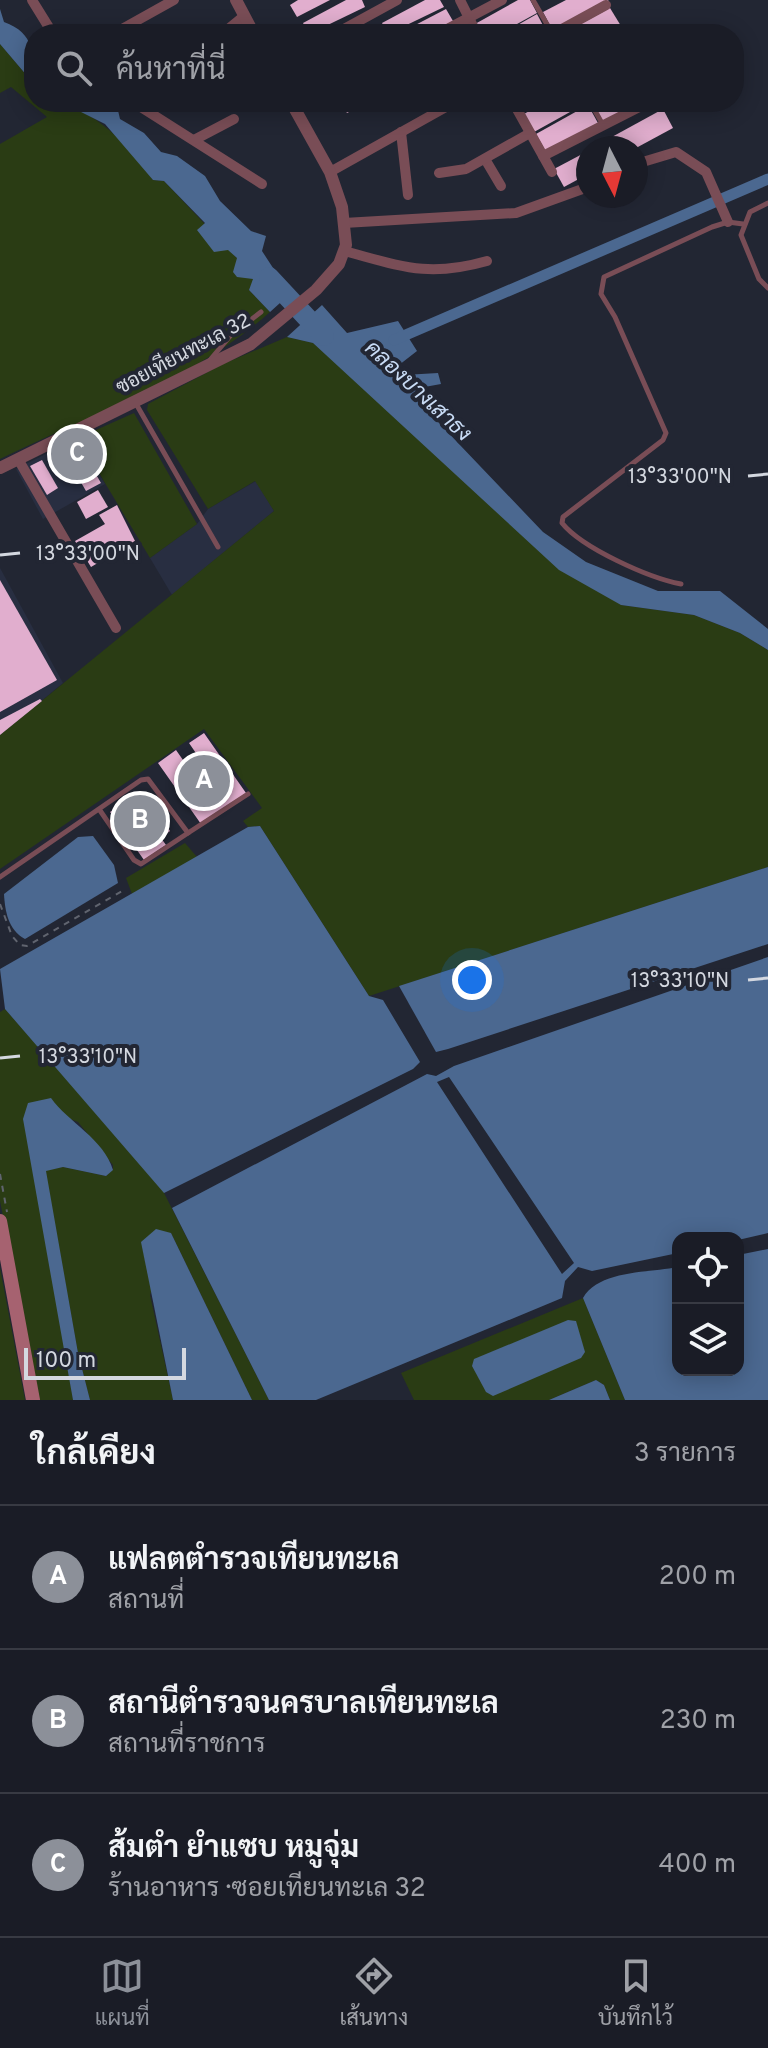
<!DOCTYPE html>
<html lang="th">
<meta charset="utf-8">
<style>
body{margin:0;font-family:Overpass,Sarabun,sans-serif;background:#272932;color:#f1f3f6}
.controls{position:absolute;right:24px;bottom:24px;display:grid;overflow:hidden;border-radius:16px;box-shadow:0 4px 20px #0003}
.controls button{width:72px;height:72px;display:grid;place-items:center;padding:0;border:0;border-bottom:2px solid #383a43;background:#1a1c26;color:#f1f3f6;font:40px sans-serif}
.compass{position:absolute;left:576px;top:136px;width:72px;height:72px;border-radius:50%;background:#1a1c26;box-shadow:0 4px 20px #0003;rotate:174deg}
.scale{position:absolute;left:24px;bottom:20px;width:162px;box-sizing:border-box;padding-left:8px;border:4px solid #d4d8e0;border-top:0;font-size:22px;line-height:28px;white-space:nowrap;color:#d4d8e0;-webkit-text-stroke:6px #222633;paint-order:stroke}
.you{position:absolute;left:472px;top:980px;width:28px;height:28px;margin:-20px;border:6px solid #fff;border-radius:50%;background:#1a73e8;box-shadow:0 0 0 12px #1a73e833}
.badge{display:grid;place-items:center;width:52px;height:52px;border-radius:50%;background:#8c9099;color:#fff;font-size:26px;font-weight:700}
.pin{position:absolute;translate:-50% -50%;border:4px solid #fff;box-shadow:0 2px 8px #0006}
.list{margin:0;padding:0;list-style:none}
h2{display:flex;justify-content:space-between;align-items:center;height:104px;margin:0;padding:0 32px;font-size:34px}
h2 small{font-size:26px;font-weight:400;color:#9fa1a7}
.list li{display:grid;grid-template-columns:52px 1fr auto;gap:24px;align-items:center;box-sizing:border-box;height:144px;padding:0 32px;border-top:2px solid #383a43}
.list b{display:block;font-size:30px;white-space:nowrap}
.list p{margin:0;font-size:26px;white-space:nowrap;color:#9fa1a7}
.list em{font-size:26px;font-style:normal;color:#9fa1a7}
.icon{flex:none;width:44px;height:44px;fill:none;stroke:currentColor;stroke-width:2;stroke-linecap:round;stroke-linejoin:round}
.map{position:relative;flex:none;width:768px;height:1400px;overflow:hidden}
.search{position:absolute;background:#1a1c26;box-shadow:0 4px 20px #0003;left:24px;right:24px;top:24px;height:88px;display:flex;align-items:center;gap:20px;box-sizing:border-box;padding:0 28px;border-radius:32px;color:#9fa1a7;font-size:30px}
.sheet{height:536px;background:#1a1c26}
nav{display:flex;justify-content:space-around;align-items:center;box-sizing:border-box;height:112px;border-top:2px solid #383a43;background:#1a1c26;font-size:22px;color:#9fa1a7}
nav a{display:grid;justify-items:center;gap:4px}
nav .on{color:#8c9099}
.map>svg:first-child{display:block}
.built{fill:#282e41}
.green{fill:#2a3c14}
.water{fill:#4b6890;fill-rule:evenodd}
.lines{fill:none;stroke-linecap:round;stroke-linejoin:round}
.canal{stroke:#4b6890;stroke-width:11}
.river{stroke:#4b6890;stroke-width:20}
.building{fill:#e1aece}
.path{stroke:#60646f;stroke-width:2;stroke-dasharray:6 6;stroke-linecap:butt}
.service{stroke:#794d56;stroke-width:5}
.minor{stroke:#794d56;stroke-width:10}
.tertiary{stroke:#794d56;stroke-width:12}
.secondary{stroke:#a66270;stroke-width:14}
.ticks{fill:none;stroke:#d4d8e0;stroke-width:3}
.labels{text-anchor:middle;stroke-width:8;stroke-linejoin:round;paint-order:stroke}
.street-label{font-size:20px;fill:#d4d8e0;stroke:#222633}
.water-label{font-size:22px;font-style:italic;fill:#c8dbf5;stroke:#222633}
.ticks-label{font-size:20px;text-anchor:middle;fill:#d4d8e0;stroke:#222633;stroke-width:8;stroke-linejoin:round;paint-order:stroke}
</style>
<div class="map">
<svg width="768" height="1400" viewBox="0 0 768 1400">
<rect width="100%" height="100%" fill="#222633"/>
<!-- built -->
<g class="built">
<path d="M78,438L105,484L43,519L16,469Z"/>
<path d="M256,481L274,511L172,595L150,558L197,524L208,509Z"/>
<path d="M0,568L63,683L0,735Z"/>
</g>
<!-- green -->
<g class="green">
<path d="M0,44L34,84V102C91,102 121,137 153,180L164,181L237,258L245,276L254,279L249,290L270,312C197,378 88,416 0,459V144L47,117L11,87L0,93Z"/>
<path d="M287,337L313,343L621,605L694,615L740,633L768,650V867L369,996L260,826L248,827L243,821L262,808L204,729L0,869V735L274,511L255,481L208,509L147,410L148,404L223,364Z"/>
<path d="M134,413L197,524L150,558L78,438Z"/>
<path d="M185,843L197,857L132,894L126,878Z"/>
<path d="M5,1009L160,1185L269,1400H252L171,1233L150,1295L173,1400H90L78,1353L45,1170L63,1167L106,1176L113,1169V1165L78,1122L28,1103L73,1400H39L0,1201V1012Z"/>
<path d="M0,1268L25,1400H0Z"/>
<path d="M583,1298L625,1400H610L604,1385L596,1380L549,1400H414L401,1373Z"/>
</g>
<!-- water -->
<g class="water">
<path d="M0,9L4,22C35,33 34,55 34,84L0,44Z"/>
<path d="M61,102H116L120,119L144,133L161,152L177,156L205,176L220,201L251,231L266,236L262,251L290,294L270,312L249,290L253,279L237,277L233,272L237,258L228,250L214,252L197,230L205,223L164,181L153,180L105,124Z"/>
<path d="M322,305L347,333L398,321L417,351L399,365L404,375L438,373L441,384L419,388L418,401L543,532L586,562L658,591H720L768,629V650L740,633L694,615L621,605L559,570L313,343L287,337Z"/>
<path d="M260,826L369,996L383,1000L420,1062L413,1069L164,1193L5,1009L0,969L248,827Z"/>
<path d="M93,836L114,865L118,883L25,939C8,930 5,911 4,894L78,837Z"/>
<path d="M768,867V944L448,1049L436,1052L399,986Z"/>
<path d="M768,957V1233L738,1240L678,1238V1253L592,1271L578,1267L565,1281L562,1298L316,1400H269L172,1208L427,1074L436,1076L454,1066ZM449,1077L574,1263L562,1274L437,1082Z"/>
<path d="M51,1098C68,1122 104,1139 113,1170L106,1176L63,1167L46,1171L78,1353L90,1400H73L23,1119L28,1103Z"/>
<path d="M156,1229L171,1233L252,1400H173L141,1242Z"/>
<path d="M768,1249V1400H625L583,1298C599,1270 648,1273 678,1267V1370H738V1255Z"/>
<path d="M568,1320L576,1321L585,1352L581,1358L493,1396L486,1392L472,1366L474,1359Z"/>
<path d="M596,1380L604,1385L610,1400H549Z"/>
</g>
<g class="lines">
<!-- canal -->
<path class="canal" d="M394,340L768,179"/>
<!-- river -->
<path class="river" d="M269,277L324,336"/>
</g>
<!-- building -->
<g class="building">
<path d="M298,0H330L297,17L290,5Z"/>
<path d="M346,0H362L365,7L309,34L303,23Z"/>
<path d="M425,0H440L444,7L388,34L382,23Z"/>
<path d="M518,0H530L537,13L499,34H480L475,24Z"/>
<path d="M566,0H609L553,31L543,12Z"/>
<path d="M610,8L621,26L605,34H562Z"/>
<path d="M446,9L453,21L429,34H398Z"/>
<path d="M537,14L547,33L545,34H502Z"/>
<path d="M341,102H369L347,113Z"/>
<path d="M545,102H588L534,132L524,114Z"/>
<path d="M596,102H639L603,122L593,104Z"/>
<path d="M588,105L598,123L546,152L536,134Z"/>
<path d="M663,109L673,128L636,148H616L610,138Z"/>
<path d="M588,151V174L564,187L554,169Z"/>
<path d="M80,444L87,457L73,465L66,451Z"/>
<path d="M87,459L101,483L86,491L75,472L81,468L78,464Z"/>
<path d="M42,460L58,488L47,495L30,466Z"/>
<path d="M98,490L108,507L86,519L77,502Z"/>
<path d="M117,505L135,541L91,567L75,541L105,524L99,515Z"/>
<path d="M0,580L57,680L0,712Z"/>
<path d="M40,699L42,701L0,735V720Z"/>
<path d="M204,733L246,793L201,824L158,763L176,750L190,770L202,762L189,743Z"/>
<path d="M134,795L140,802L146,797L170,831L161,838L166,845L144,860L110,812Z"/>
</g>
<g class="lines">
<!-- path -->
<g class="path">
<path d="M0,904L12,936L20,945L27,946L122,891"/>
<path d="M0,1174L7,1212"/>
</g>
<!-- service -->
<g class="service">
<path d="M533,0L552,33"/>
<path d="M590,102L603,125"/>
<path d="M768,203L750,212L741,235L759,279L768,288"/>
<path d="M210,360L231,335L261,312"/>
<path d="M135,402L218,547"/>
<path d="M681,584C649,578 582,548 562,523L563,517L663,440L666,433L615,317L601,294L604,277L712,227L728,222L743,224"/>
<path d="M188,833L248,794"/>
<path d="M0,877L141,780L148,779L188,833L141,864L134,860L99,809"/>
</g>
<!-- minor -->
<g class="minor">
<path d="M32,0L53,34"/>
<path d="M460,0L477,34"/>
<path d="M113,34L174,0"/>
<path d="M222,34L244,16"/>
<path d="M335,34L397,0"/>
<path d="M438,34L502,0"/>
<path d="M553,34L606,5"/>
<path d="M133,102L262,184"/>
<path d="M513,102L552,172"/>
<path d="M401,132L408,195"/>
<path d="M194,140L234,119"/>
<path d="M543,156L649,102"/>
<path d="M485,159L501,186"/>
<path d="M636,164L676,152L706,172L728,222"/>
<path d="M330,172L455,102"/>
<path d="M439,173L466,169L530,133"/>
<path d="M344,223L516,213L588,187"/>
<path d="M344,251C401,266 427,278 487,261"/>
<path d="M18,459L116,628"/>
</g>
<!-- tertiary -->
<g class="tertiary">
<path d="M236,0L254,34"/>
<path d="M0,468L251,344L316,290L339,264L346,245L342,207L330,172L291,102"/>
</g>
<!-- secondary -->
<path class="secondary" d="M0,1221L33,1400"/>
</g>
<!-- ticks -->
<path class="ticks" d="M748,476L768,474M0,555L20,553M748,980L768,978M0,1058L20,1056"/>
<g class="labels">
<!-- street labels -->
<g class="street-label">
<text transform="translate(183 353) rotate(-28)" y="7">ซอยเทียนทะเล 32</text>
</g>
<!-- water labels -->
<g class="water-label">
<text transform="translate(419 390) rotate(43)" y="8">คลองบางเสาธง</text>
</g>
</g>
<g class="ticks-label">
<text x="680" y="483">13°33'00"N</text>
<text x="88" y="560">13°33'00"N</text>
<text x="680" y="987">13°33'10"N</text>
<text x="88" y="1063">13°33'10"N</text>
</g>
</svg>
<div class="controls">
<button><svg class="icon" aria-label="locate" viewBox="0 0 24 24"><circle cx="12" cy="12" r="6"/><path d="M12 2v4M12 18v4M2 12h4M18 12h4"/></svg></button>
<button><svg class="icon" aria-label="layers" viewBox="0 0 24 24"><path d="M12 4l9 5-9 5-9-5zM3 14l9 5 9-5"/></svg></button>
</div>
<svg class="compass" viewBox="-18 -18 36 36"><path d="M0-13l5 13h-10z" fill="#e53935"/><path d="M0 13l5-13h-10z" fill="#9fa1a7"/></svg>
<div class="scale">100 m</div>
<div class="you"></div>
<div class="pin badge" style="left:204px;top:781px">A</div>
<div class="pin badge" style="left:140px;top:821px">B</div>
<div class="pin badge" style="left:77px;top:454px">C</div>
<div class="search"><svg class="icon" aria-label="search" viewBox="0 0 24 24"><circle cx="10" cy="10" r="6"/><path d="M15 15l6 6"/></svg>ค้นหาที่นี่</div>
</div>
<section class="sheet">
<h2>ใกล้เคียง<small>3 รายการ</small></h2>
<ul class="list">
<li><span class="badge">A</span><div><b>แฟลตตำรวจเทียนทะเล</b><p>สถานที่</p></div><em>200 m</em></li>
<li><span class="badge">B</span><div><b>สถานีตำรวจนครบาลเทียนทะเล</b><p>สถานที่ราชการ</p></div><em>230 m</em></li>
<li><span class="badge">C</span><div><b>ส้มตำ ยำแซบ หมูจุ่ม</b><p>ร้านอาหาร · ซอยเทียนทะเล 32</p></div><em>400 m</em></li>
</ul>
</section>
<nav>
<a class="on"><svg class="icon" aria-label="map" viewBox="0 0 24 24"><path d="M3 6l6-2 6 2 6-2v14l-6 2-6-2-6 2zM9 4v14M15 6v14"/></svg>แผนที่</a>
<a><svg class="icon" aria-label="directions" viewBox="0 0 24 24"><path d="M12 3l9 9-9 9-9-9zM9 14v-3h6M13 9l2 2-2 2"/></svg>เส้นทาง</a>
<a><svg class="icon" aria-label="saved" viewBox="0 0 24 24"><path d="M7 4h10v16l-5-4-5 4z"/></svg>บันทึกไว้</a>
</nav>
